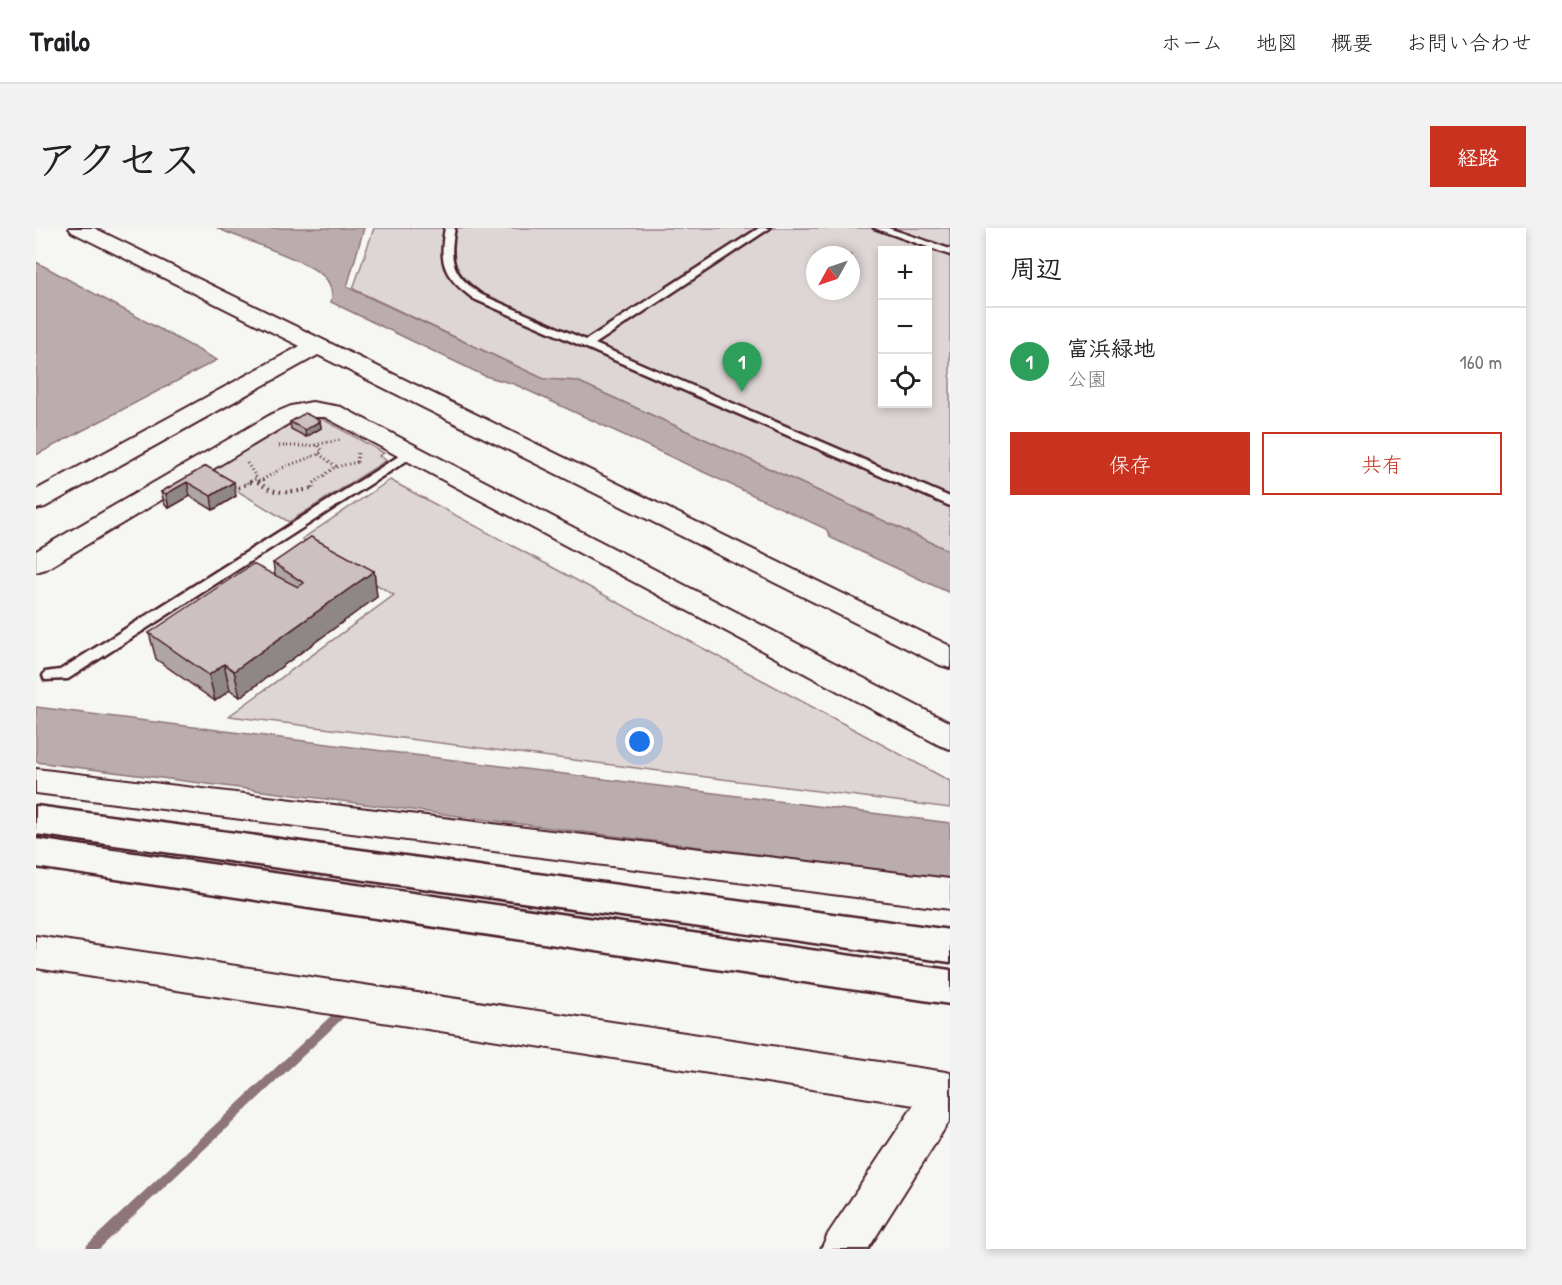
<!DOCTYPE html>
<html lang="ja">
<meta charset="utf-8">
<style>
body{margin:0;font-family:"Patrick Hand","Klee One",sans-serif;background:#f2f2f2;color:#202124}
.controls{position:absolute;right:18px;top:18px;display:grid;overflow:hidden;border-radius:0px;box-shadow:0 3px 9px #0003}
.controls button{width:54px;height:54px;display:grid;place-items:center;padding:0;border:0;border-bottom:2px solid #e0e0e0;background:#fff;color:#202124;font:30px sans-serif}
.compass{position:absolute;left:770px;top:18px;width:54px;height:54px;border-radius:50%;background:#fff;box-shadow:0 3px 9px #0003;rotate:230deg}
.you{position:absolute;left:604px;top:514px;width:21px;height:21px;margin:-15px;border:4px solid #fff;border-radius:50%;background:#1a73e8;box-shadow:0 0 0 9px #1a73e833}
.badge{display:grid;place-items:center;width:39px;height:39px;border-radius:50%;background:#c8321e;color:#fff;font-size:20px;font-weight:700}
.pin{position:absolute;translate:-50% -50px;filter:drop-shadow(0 2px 3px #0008)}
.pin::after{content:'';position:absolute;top:32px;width:21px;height:18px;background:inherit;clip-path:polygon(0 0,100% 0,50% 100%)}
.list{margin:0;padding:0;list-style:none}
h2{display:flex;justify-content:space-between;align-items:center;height:78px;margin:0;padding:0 24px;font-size:26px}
h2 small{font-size:20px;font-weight:400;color:#757577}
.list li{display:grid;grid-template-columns:39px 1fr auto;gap:18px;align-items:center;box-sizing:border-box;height:108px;padding:0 24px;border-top:2px solid #e0e0e0}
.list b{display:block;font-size:22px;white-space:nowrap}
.list p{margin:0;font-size:20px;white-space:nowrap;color:#757577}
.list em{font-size:20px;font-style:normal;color:#757577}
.actions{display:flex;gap:12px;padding:18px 24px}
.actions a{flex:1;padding:14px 0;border:2px solid #c8321e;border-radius:0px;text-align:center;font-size:21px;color:#c8321e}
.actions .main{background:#c8321e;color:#fff}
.icon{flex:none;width:33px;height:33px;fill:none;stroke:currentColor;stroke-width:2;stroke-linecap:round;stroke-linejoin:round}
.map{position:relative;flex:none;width:914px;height:1021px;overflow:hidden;border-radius:0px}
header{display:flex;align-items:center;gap:36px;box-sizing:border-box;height:84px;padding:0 30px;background:#fff;border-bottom:2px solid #e0e0e0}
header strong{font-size:28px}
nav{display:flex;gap:33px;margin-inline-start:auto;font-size:21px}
.intro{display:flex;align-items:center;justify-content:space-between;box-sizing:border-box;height:144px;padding:0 36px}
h1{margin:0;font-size:42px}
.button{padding:15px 27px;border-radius:0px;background:#c8321e;color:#fff;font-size:21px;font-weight:700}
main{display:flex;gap:36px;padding:0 36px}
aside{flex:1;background:#fff;border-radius:0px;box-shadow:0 3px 9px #0003}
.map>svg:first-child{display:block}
.green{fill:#ddd6d5;stroke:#947a80;stroke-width:1.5;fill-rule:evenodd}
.water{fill:#bbadae;stroke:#8e747a;stroke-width:1.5}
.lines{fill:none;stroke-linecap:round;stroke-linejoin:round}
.stream{fill:#8e747a;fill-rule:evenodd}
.lane-casing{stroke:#4a1f2b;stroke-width:5}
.street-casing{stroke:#4a1f2b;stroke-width:4}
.secondary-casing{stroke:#4a1f2b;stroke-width:5}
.path-far1{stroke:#4a1f2b;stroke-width:3;stroke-dasharray:1 3;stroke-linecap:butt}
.path{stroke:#4a1f2b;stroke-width:4;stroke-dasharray:1.5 4.5;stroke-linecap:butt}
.lane{fill:#f6f6f2;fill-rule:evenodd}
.street{fill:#f6f6f2;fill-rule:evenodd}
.secondary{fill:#f6f6f2;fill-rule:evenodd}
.wall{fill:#afa6a5;stroke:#4a1f2b;stroke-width:1.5}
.shaded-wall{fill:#8f8786;stroke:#4a1f2b;stroke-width:1.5}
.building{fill:#ccc1c0;stroke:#4a1f2b;stroke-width:1.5}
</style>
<header>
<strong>Trailo</strong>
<nav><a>ホーム</a><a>地図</a><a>概要</a><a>お問い合わせ</a></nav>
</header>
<div class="intro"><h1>アクセス</h1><a class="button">経路</a></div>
<main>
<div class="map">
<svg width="914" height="1021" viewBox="0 0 914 1021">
<rect width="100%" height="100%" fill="#f6f6f2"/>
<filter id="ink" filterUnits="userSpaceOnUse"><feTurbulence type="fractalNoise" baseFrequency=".0167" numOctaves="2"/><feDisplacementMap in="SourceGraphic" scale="12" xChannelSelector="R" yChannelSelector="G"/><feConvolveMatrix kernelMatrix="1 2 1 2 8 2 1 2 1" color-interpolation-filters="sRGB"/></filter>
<g filter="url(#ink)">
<!-- green -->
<g class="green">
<path d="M338,0H914V323L541,153L508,151L317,61ZM846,22H891V176H846ZM779,27H815V63H779Z"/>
<path d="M267,188H281L348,225L343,228L351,232L253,294L170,244Z"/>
<path d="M354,252L914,553V580L193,488L358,367L266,311Z"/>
</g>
<!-- water -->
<g class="water">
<path d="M181,0H328L311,59L508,151L541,153L914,323V365L795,310L790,301L478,156L449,148L295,74C297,66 295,58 291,52C279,34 204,11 181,0Z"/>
<path d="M0,34L181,132L0,227Z"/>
<path d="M0,479L914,595V651L0,534Z"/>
</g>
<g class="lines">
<!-- stream -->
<path class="stream" d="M303,783L307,784L308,787L307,790L63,1021H49L51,1017L299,784Z"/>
<!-- lane casing -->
<g class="lane-casing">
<g id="lane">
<path d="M409,0H419C412,34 417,47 446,67L550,112L723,0H734L559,116L914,269V278L438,71C409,50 402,36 409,0Z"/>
<path d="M838,0H852L914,21V27Z"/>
<path d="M374,221L380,225L378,228L32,451L9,452L7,448L9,444L24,442Z"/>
</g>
</g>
<!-- street casing -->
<g class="street-casing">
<g id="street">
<path d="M33,0H58L914,418V440L904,437L282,127L9,279L0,281V262L264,118L36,4Z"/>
<path d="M276,174L305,179L914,495V521L903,517L289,189H270L252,196L10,341L0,344V323L236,186L255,178Z"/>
<path d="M0,541L914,651V681L0,565Z"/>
<path d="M0,708L910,844L914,845V892L832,1021H785L792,1006L878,877L0,740Z"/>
</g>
</g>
<!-- secondary casing -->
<g class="secondary-casing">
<g id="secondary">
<path d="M0,578L914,702V734L0,606Z"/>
<path d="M0,611L914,742V776L0,639Z"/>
</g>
</g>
<!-- path-far1 -->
<g class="path-far1">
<path d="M243,218H273L304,212"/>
<path d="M283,226L301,239"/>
<path d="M321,234L322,223"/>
<path d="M211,235L224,255"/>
<path d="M223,254L246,240L283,226L286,223L281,216"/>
<path d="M211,255L220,251"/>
<path d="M278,255L299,239L322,234"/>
</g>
<!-- path -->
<g class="path">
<path d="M222,254C239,268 257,265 277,260"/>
<path d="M277,260L278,254"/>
<path d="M197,262L215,254"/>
</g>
<!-- lane -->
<use href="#lane" class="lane"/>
<!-- street -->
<use href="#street" class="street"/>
<!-- secondary -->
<use href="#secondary" class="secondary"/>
</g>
<!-- wall -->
<g class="wall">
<path d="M284,193L285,200L270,209L255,201L254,194Z"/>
<path d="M170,238L200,268L177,282L154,268L133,280L129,277L125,264Z"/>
<path d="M237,335L338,343L341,369L204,469L194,462L179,473L120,431L113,405L239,347Z"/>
</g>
<!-- shaded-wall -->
<g class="shaded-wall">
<path d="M284,193L285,200L270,209L269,202Z"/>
<path d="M151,254L154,268L133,280L130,266Z"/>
<path d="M198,254L200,268L177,282L175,268Z"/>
<path d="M338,343L341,369L204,469L198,443Z"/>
<path d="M188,436L194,462L179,473L173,447Z"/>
</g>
<!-- building -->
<g class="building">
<path d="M269,185L284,193L269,202L254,194Z"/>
<path d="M170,238L198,254L175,268L151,254L130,266L125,264Z"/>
<path d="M275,309L338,343L198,443L188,436L173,447L113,405L217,336L262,359L268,355L237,335Z"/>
</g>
</g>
</svg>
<div class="controls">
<button>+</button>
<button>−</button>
<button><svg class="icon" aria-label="locate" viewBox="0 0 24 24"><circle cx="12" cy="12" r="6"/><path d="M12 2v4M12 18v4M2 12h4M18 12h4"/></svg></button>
</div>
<svg class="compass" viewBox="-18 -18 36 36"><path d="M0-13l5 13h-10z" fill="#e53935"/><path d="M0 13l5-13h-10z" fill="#757577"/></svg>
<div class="you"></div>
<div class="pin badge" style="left:706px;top:164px;background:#2e9e5b">1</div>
</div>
<aside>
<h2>周辺<small></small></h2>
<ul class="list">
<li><span class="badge" style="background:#2e9e5b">1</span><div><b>富浜緑地</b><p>公園</p></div><em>160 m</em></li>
</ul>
<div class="actions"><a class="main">保存</a><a>共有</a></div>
</aside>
</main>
